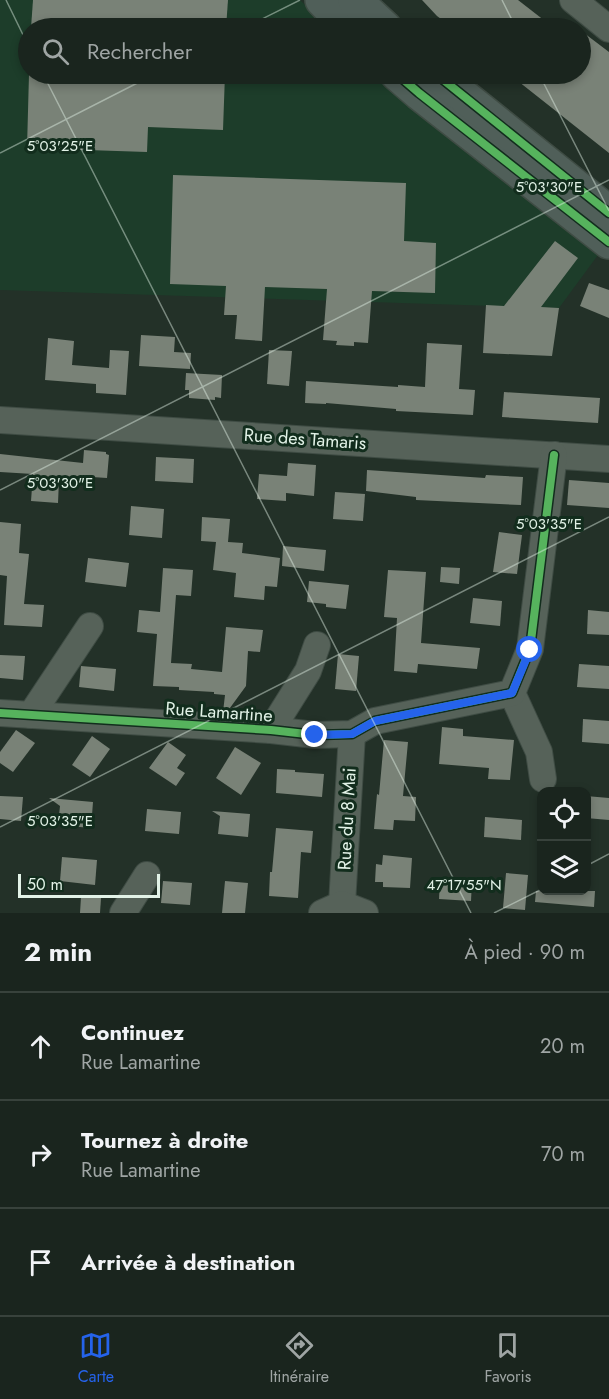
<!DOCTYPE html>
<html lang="fr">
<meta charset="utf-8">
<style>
body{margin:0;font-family:Jost,sans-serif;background:#232d27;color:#f1f3f6}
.controls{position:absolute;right:18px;bottom:18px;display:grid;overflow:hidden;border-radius:12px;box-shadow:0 3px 9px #0003}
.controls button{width:54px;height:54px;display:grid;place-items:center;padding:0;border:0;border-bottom:2px solid #38423c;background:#1a251e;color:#f1f3f6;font:30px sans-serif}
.scale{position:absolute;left:18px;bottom:15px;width:142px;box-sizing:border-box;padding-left:6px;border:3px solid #e2f2e7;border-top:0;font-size:16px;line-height:21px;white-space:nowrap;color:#e2f2e7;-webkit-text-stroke:4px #122d1d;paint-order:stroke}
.stop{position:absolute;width:18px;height:18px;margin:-14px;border:4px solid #2563eb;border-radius:50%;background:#fff}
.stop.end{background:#2563eb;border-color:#fff;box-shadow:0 2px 6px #0008}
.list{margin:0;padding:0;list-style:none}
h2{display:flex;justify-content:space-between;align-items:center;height:78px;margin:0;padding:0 24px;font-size:26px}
h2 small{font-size:20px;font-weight:400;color:#9fa5a4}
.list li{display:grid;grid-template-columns:39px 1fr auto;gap:18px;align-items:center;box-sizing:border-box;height:108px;padding:0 24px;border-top:2px solid #38423c}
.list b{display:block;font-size:22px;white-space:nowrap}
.list p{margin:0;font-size:20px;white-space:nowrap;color:#9fa5a4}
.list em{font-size:20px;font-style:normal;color:#9fa5a4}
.icon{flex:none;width:33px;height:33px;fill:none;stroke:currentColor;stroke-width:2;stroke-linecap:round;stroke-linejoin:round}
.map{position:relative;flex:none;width:609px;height:913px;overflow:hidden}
.search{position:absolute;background:#1a251e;box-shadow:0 3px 9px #0003;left:18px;right:18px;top:18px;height:66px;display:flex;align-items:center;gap:15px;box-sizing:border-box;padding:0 21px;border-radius:33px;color:#9fa5a4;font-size:22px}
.sheet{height:402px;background:#1a251e}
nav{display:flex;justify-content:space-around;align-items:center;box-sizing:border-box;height:84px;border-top:2px solid #38423c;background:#1a251e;font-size:16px;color:#9fa5a4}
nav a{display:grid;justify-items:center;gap:3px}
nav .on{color:#2563eb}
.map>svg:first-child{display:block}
.built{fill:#1d3d2a}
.building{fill:#798277}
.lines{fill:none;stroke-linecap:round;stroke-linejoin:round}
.minor-casing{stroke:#3f4c44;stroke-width:28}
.major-casing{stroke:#3f4c44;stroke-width:36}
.minor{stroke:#566259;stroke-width:26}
.major{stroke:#505f59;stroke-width:33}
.cycleway-casing{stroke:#122d1d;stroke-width:11}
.cycleway{stroke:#56b35d;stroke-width:8}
.route{stroke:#2563eb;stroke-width:8}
.ticks{fill:none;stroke:#e2f2e7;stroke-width:1.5;stroke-opacity:0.45}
.labels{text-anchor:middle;stroke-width:6;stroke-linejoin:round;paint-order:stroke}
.street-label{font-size:18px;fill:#e2f2e7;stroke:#122d1d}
.ticks-label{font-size:15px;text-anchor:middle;fill:#e2f2e7;stroke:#122d1d;stroke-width:6;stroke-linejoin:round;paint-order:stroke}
</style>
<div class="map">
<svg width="609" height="913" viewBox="0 0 609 913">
<rect width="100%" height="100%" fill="#233128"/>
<!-- built -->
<path class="built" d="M0,0H300L328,28H28V74H374L449,137L598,255L559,308L0,290Z"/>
<!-- building -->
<g class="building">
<path d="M33,0H228L226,28H31Z"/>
<path d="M422,0H518L554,28H453L437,16Z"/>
<path d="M580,30L609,52V153L509,74H580Z"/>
<path d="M29,74H225L223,130L148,127L147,152L27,148Z"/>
<path d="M173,175L406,183L404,241L436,243L435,293L372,291L368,343L354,342V346L336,345L337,341L323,340L327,289L265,287L262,341L235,339L237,315H224L226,286L170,284Z"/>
<path d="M555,241L578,258L541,307L559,308L552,356L483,353L486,305L504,306Z"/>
<path d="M589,283L609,290V318L580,306Z"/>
<path d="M141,335L175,337L174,352L191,353L190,369L139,366Z"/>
<path d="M48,338L74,341L72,365L109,368L110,350L129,351L126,395L96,393V384L45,380Z"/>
<path d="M427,343L462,345L459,389L475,390L473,415L396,411V409L326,403V404L305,403L306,381L398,387V385L425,387Z"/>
<path d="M269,350L292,351L289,386L267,384Z"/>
<path d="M186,373L222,375L221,398L215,397V400L189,398V390H185Z"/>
<path d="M504,392L600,398L598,423L502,417Z"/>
<path d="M84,450L106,452V454L109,455L107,478L77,476V481L59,480L58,503L31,501L33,474L0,472V454L83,463Z"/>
<path d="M156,457L194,459L193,483L155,481Z"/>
<path d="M288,463L316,465L314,496L286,493V501L257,499L259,474L287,476Z"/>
<path d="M367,470L485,478L486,475L523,477L521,505L416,500V497L366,491Z"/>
<path d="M569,480L609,483V508L567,505Z"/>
<path d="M335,492L365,494L363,521L333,519Z"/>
<path d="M131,506L164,509L162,538L129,535Z"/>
<path d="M202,517L230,519L228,542L243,543L242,553L280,558L277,587L265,586L264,600L234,597L236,573L213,570L216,542L201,541Z"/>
<path d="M0,522L21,524L19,553L29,554L24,604L44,605L42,627L4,625L7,576L0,575Z"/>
<path d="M499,532L522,535L517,574L493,572Z"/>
<path d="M283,546L326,550L324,571L282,566Z"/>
<path d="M88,558L129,563L126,587L85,582Z"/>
<path d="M441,567L460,568L459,584L440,582Z"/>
<path d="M163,568L193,570L191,596L176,595L171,663L192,664L191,669L222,672L226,627L263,630L260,652L248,651L246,686L227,712H223L225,695L214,694V692L179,690V687L153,686L157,634L137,632L139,610L160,612Z"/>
<path d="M388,570L426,572L421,643L480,648L477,669L418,664L417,673L394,671L397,618L384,617Z"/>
<path d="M309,581L349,585L346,609L326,607V604L307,602Z"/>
<path d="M473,598L502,601L500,626L470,623Z"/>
<path d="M588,610L609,612V635L587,634Z"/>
<path d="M338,654L359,656L356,691L335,689Z"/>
<path d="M0,655L25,656L23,680L0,678Z"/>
<path d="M579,664L609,666V689L577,687Z"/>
<path d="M81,666L116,669L114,691L79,687Z"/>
<path d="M583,719L609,721V744L582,742Z"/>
<path d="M442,727L463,729V736L514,740L510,780L488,779L489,768L439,764Z"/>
<path d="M16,730L35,743L13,772L0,763V752Z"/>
<path d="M92,736L110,749L90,777L72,765Z"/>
<path d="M384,740L408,742L403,796L416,797L415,821L394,820L393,830L374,829L377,794L379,795Z"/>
<path d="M168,742L186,755L177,768L185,773L176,786L149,768Z"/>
<path d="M235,747L261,763L241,795L216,778Z"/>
<path d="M277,769L295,770V772L324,774L322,797L276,793Z"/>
<path d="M0,796L23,797L21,821L0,819Z"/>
<path d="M586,796L609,798V820L586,818Z"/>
<path d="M49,798L93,802L91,828L58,825L60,806Z"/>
<path d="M147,809L181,812L179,834L145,831Z"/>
<path d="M212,811L250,814L248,837L218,834L220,816Z"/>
<path d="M485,817L522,820L521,840L484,837Z"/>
<path d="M276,828L313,831L311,853L301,852L298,898L269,896L270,872H272Z"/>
<path d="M383,855L412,858L410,888L383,887V882H375L376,864L382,865Z"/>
<path d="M62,857L97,860L95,885L60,881Z"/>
<path d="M506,873L528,875L525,910L503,908Z"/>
<path d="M440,878L472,880L471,901L439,899Z"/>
<path d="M163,881L192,883L190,905L161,903Z"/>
<path d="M225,881L248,883L245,913H222Z"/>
<path d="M536,891H595L594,907L535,902Z"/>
<path d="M81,897L101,898L100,913H80Z"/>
</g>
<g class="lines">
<!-- minor casing -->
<g class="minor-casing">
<g id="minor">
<path d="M573,0L609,29"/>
<path d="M0,420L609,459"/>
<path d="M512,693L539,752L543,779"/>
<path d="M0,713L271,730L315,735L352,734L375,721L512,693L530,649L554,455"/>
<path d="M31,715L90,626"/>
<path d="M271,730L308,671L317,645"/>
<path d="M342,904L352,734"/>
<path d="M123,913L147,875"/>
<path d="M322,913L342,904L365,913"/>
</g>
</g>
<!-- major casing -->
<g class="major-casing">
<g id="major">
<path d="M322,0L349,28"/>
<path d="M355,0L385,28"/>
<path d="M397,74L419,93L609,242"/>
<path d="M436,74L609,213"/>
</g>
</g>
<!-- minor -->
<use href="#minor" class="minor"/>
<!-- major -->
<use href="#major" class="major"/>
<!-- cycleway casing -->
<g class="cycleway-casing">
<g id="cycleway">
<path d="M397,74L419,93L609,242"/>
<path d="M436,74L609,213"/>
<path d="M0,713L271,730L315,735L352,734L375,721L512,693L530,649L554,455"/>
</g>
</g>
<!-- cycleway -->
<use href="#cycleway" class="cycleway"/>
</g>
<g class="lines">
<!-- route -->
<path class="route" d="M315,735L352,734L375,721L512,693L530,650"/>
</g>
<!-- ticks -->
<path class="ticks" d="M6,0L28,45M502,0L516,28M244,28L300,0M43,74L471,913M539,74L609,211M0,153L155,74M0,490L609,180M0,827L609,517M586,866L609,854M494,913L542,889"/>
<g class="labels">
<!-- street labels -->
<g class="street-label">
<text transform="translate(305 439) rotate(4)" y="6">Rue des Tamaris</text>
<text transform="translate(219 712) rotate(4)" y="6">Rue Lamartine</text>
<text transform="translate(347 819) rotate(-87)" y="6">Rue du 8 Mai</text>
</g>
</g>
<g class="ticks-label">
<text x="60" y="151">5°03'25"E</text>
<text x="549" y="192">5°03'30"E</text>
<text x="60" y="488">5°03'30"E</text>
<text x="549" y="529">5°03'35"E</text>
<text x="60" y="826">5°03'35"E</text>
<text x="464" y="890">47°17'55"N</text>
</g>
</svg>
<div class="controls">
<button><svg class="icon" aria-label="locate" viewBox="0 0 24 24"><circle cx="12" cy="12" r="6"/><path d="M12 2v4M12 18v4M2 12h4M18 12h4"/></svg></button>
<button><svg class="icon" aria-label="layers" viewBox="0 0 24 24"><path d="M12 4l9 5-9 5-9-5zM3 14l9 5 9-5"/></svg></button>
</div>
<div class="scale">50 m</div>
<div class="stop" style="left:530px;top:650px"></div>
<div class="stop end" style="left:315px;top:735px"></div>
<div class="search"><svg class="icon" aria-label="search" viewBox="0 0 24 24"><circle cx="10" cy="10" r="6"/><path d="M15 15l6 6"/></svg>Rechercher</div>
</div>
<section class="sheet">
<h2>2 min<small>À pied · 90 m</small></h2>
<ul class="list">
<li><svg class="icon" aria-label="ahead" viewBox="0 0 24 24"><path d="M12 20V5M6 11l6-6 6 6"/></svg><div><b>Continuez</b><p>Rue Lamartine</p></div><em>20 m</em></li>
<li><svg class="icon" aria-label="right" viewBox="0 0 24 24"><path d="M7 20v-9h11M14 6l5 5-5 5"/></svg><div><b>Tournez à droite</b><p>Rue Lamartine</p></div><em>70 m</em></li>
<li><svg class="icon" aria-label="arrive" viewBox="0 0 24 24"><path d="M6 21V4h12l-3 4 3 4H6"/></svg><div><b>Arrivée à destination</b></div></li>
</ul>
</section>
<nav>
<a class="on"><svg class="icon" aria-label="map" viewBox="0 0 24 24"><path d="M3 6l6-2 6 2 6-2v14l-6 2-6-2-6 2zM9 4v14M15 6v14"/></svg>Carte</a>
<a><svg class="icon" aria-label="directions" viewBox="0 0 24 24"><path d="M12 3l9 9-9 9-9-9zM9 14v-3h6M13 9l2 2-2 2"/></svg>Itinéraire</a>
<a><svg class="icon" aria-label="saved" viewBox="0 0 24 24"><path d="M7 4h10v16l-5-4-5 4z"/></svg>Favoris</a>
</nav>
